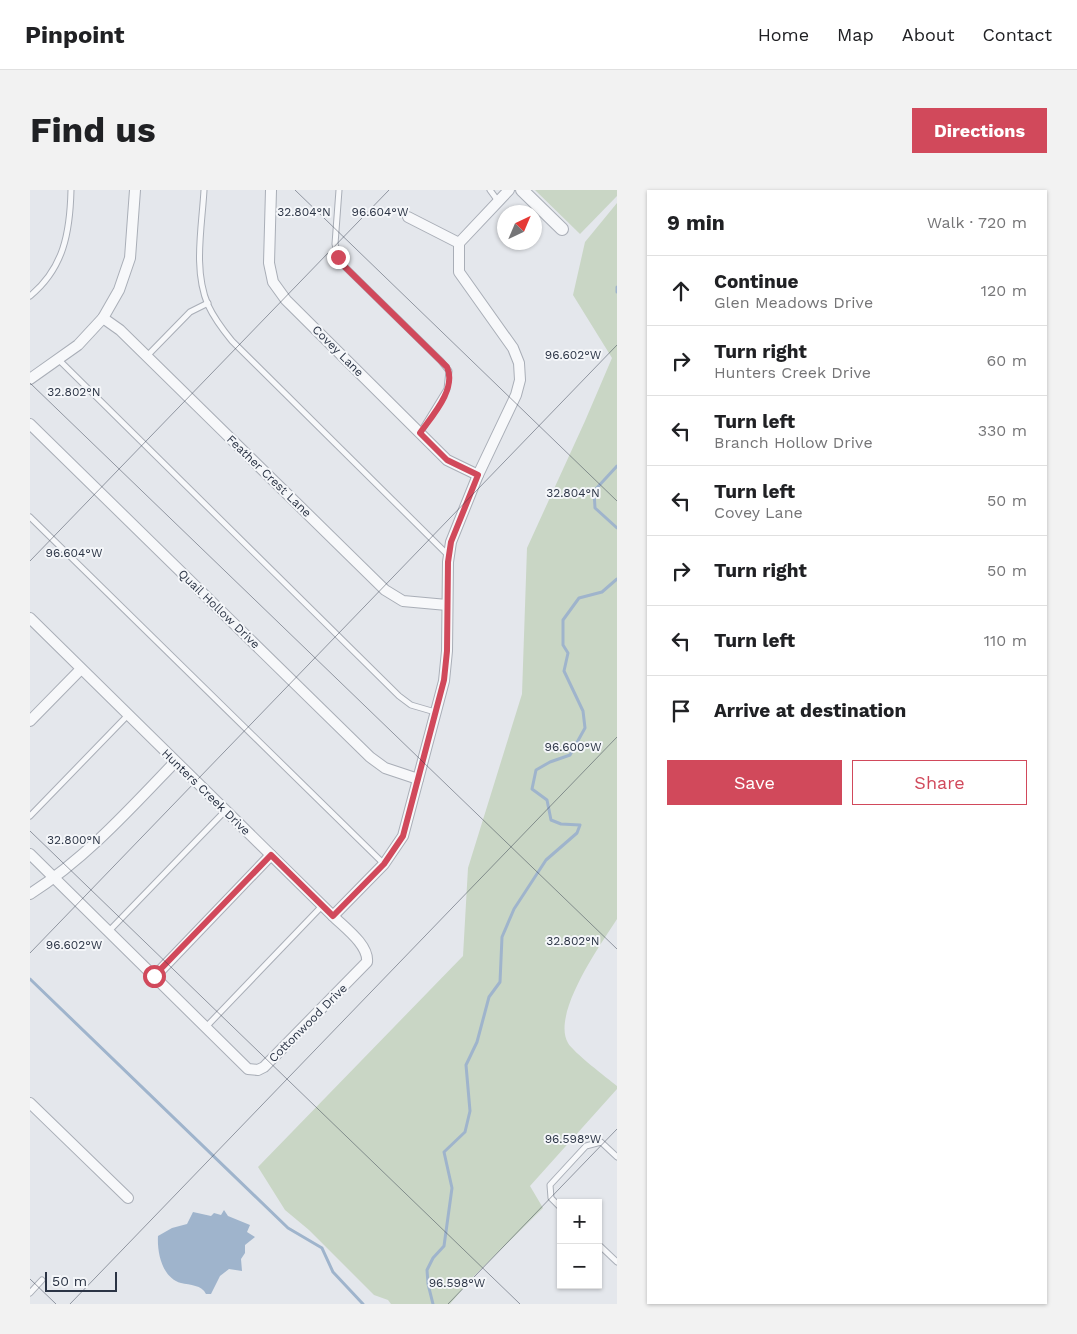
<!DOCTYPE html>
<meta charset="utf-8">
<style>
body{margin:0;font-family:"Work Sans",sans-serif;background:#f2f2f2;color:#202124}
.controls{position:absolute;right:15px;bottom:15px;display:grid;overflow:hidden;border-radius:0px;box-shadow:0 1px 4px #0004}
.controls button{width:45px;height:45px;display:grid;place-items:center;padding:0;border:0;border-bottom:1px solid #e0e0e0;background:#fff;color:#202124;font:25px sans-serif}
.compass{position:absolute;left:467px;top:15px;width:45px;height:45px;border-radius:50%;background:#fff;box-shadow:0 1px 4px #0004;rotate:44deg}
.scale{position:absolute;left:15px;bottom:12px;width:72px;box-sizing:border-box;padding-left:5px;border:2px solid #2b3445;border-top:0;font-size:14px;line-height:18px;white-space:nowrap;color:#2b3445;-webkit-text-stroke:4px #f4f6f9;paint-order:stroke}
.stop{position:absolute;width:15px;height:15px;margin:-11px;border:4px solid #d1495b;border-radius:50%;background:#fff}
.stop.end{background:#d1495b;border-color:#fff;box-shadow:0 1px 5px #0008}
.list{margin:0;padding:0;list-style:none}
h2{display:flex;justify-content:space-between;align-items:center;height:65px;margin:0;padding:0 20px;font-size:21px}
h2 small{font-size:16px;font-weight:400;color:#757577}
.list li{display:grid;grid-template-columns:32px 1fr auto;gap:15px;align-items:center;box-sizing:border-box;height:70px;padding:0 20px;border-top:1px solid #e0e0e0}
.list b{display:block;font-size:19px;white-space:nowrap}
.list p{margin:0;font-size:16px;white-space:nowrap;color:#757577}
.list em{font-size:16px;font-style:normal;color:#757577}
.actions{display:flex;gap:10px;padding:15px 20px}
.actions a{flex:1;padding:11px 0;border:1px solid #d1495b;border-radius:0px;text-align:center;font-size:18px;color:#d1495b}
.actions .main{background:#d1495b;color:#fff}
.icon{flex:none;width:28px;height:28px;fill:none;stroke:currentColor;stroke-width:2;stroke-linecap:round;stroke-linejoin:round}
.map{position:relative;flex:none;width:587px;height:1114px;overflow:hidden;border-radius:0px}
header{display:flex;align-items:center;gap:30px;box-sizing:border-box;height:70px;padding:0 25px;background:#fff;border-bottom:1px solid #e0e0e0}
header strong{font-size:24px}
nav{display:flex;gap:28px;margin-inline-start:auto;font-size:18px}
.intro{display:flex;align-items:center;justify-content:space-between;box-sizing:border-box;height:120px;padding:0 30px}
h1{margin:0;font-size:35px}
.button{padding:12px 22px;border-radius:0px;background:#d1495b;color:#fff;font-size:18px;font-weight:700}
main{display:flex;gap:30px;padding:0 30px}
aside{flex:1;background:#fff;border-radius:0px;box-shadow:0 1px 4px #0004}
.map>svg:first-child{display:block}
.green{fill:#c9d6c5}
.water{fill:#9fb4cc}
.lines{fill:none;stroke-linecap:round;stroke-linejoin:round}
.stream{stroke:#9fb4cc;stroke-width:3}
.service-casing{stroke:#a9aeb7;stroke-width:7}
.minor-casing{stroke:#a9aeb7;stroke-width:12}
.tertiary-casing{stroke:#a9aeb7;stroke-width:14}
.service{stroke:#f7f8fa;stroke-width:5}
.minor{stroke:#f7f8fa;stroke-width:10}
.tertiary{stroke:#f7f8fa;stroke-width:12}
.route{stroke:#d1495b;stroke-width:6}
.ticks{fill:none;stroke:#2b3445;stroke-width:1;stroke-opacity:0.45}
.labels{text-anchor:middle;stroke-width:4;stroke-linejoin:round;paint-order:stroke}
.street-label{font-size:12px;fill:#2b3445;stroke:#f4f6f9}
.ticks-label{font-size:12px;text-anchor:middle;fill:#2b3445;stroke:#f4f6f9;stroke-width:4;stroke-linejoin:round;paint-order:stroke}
</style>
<header>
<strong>Pinpoint</strong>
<nav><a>Home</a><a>Map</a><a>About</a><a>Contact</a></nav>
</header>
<div class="intro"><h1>Find us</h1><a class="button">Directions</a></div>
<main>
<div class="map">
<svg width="587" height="1114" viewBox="0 0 587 1114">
<rect width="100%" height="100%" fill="#e4e7ec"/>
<!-- green -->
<g class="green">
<path d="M505,0H587V6L550,44Z"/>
<path d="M587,13V729C571,754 521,824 538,853C543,862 577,888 587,896V899L500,996L513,1018L443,1087L420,1114H361L358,1110L344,1105L279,1040L255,1020L228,977L433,766L438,678L492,504L497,358L555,231L582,168L543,105L555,52Z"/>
</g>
<!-- water -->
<path class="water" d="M194,1020L198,1026L220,1035L217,1042L225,1047L215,1055V1063L211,1069L212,1081L199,1079L190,1086L181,1104H176C172,1095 160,1095 151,1093C132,1088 127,1062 128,1046L142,1038L157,1034L163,1022L181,1026L184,1023L191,1025Z"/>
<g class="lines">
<!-- stream -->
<g class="stream">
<path d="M587,97V102"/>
<path d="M587,276L564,301L565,318L587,338"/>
<path d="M0,789L258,1038L292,1058L303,1082L333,1114"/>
<path d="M403,1114L398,1094L397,1080L403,1068L414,1056L422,998L414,962L435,942L440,921L436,875L447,852L459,807L470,792L472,747L484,719L516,670L547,643L550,635L531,634L521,630L517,610L502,599L506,580L520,572L540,565L555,538L553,521L534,481L538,463L533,455V430L549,408L572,402L587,389"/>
</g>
<!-- service casing -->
<g class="service-casing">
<g id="service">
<path d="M174,0C172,37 163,80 178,115C184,128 193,140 202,151L419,366"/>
<path d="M309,0L305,54L310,72L411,171L419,181L417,199L390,243"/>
<path d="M460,0L468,11"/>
<path d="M0,106C34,78 40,42 41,0"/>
<path d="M117,166L160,122L178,113"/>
<path d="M28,169L369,506L381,515L405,522"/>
<path d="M0,327L354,674"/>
<path d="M0,626L98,525"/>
<path d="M79,741L195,621"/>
<path d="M176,837L292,716"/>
<path d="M531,1018L521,1008L520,995L556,956L571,952L587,967"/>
<path d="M568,1054L587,1072"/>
<path d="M0,1103L12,1090"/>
</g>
</g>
<!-- minor casing -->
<g class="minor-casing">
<g id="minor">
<path d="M241,0L239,73L243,92L256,110L417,270L448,285"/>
<path d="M378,27L429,53"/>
<path d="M73,128L90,140L355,400L373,411L417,415"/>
<path d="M0,189L48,155L73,128L89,100L100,68L105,0"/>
<path d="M0,234L340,567L355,578L388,589"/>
<path d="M0,428L303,726C314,737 339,755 337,772L234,877L228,880L218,879L0,664"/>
<path d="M0,531L51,479"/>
<path d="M0,704C55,669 100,619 145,572"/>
<path d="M303,726L354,674L373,646L414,491L417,461L418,372L421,352L448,285L486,205L490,190L489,173L483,158L429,82V53L479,0"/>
<path d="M125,786L241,665"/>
<path d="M0,913L98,1008"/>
</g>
</g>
<!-- tertiary casing -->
<g class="tertiary-casing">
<path id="tertiary" d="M492,0L532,39"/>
</g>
<!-- service -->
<use href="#service" class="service"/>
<!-- minor -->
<use href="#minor" class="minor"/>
<!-- tertiary -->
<use href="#tertiary" class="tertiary"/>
</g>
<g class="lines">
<!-- route -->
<path class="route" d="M124,786L241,665L303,726L354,674L373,646L414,490L417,461L418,372L421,352L448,285L417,270L390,243C402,226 427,199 417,177L310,72L308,67"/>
</g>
<!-- ticks -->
<path class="ticks" d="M265,0L587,311M0,193L587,759M0,371L359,0M0,641L490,1114M0,763L587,155M0,1089L26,1114M40,1114L587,547M418,1114L587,939"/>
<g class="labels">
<!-- street labels -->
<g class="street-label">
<text transform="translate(308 161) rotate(45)" y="4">Covey Lane</text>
<text transform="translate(239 286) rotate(44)" y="4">Feather Crest Lane</text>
<text transform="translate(189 419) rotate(44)" y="4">Quail Hollow Drive</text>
<text transform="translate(176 602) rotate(44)" y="4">Hunters Creek Drive</text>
<text transform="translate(278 833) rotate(-45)" y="4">Cottonwood Drive</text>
</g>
</g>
<g class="ticks-label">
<text x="274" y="26">32.804°N</text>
<text x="350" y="26">96.604°W</text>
<text x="543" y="169">96.602°W</text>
<text x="44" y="206">32.802°N</text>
<text x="543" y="307">32.804°N</text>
<text x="44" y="367">96.604°W</text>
<text x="543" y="561">96.600°W</text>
<text x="44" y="654">32.800°N</text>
<text x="543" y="755">32.802°N</text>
<text x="44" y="759">96.602°W</text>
<text x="543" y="953">96.598°W</text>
<text x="427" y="1097">96.598°W</text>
</g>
</svg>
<div class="controls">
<button>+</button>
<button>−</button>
</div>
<svg class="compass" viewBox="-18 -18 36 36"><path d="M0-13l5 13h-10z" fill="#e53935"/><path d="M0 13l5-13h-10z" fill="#757577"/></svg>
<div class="scale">50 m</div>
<div class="stop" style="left:124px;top:786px"></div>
<div class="stop end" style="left:308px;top:67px"></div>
</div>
<aside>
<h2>9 min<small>Walk · 720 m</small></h2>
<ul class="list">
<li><svg class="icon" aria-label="ahead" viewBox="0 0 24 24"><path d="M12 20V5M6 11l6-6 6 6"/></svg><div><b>Continue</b><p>Glen Meadows Drive</p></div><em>120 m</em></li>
<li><svg class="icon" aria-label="right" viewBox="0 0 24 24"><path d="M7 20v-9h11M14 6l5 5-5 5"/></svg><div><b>Turn right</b><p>Hunters Creek Drive</p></div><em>60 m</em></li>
<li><svg class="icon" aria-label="left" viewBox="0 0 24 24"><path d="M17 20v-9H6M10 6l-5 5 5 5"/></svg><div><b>Turn left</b><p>Branch Hollow Drive</p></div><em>330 m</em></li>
<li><svg class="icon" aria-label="left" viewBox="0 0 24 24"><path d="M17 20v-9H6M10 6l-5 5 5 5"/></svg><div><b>Turn left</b><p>Covey Lane</p></div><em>50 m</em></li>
<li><svg class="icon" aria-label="right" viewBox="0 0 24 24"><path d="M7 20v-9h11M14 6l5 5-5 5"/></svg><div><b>Turn right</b></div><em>50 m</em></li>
<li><svg class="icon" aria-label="left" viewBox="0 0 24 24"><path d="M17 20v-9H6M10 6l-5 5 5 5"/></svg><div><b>Turn left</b></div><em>110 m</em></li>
<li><svg class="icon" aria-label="arrive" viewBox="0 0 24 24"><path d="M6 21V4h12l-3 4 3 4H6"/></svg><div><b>Arrive at destination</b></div></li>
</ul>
<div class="actions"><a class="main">Save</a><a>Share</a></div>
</aside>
</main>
